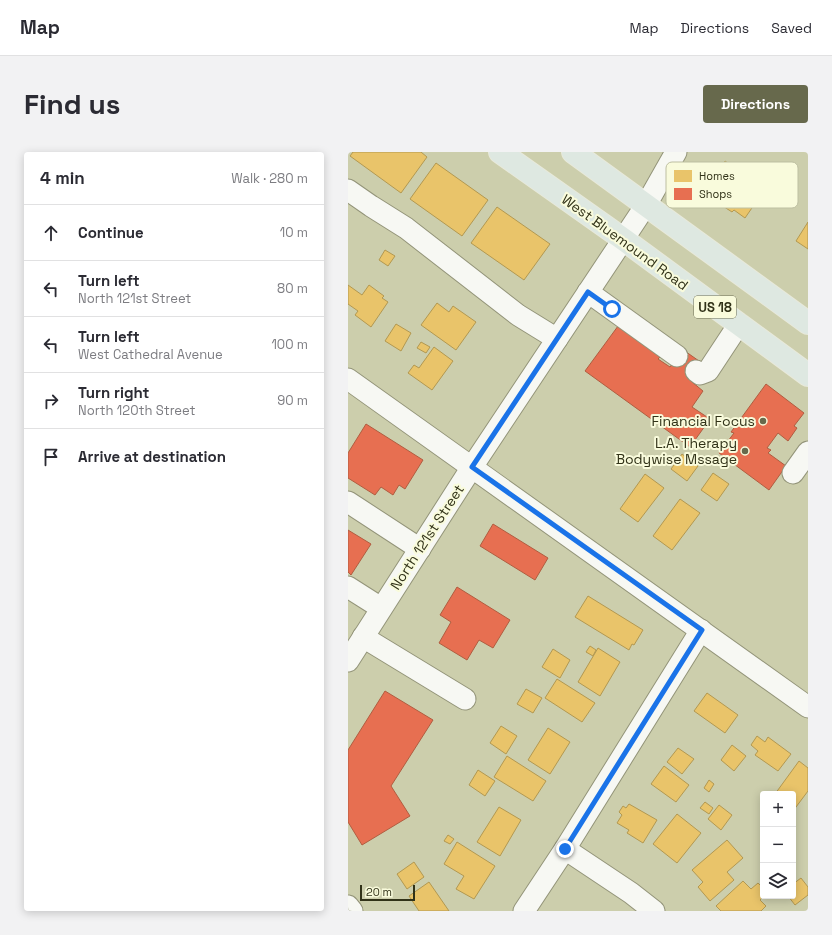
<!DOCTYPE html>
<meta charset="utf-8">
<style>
body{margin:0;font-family:"Space Grotesk",sans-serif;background:#f2f2f3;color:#2b2b33}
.controls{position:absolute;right:12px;bottom:12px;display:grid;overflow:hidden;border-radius:4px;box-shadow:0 2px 10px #0003}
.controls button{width:36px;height:36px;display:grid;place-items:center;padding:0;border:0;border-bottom:1px solid #e1e1e2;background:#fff;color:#2b2b33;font:20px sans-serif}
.scale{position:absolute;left:12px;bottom:10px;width:55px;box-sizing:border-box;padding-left:4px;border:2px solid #313218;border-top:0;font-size:11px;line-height:14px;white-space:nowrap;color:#313218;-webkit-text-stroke:3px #f9fbdc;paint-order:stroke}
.stop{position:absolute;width:12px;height:12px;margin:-9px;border:3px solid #1a73e8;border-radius:50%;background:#fff}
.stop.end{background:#1a73e8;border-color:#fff;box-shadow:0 1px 4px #0008}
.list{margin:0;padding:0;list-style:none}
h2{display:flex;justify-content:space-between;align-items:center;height:52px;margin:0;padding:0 16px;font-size:17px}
h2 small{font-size:13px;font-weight:400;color:#7c7c81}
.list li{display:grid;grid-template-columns:26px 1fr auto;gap:12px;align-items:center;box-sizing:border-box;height:56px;padding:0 16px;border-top:1px solid #e1e1e2}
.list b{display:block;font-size:15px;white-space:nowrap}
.list p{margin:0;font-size:13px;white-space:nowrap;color:#7c7c81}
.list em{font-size:13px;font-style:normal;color:#7c7c81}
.icon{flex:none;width:22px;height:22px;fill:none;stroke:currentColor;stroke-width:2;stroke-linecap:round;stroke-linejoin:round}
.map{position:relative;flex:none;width:460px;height:759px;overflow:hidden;border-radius:4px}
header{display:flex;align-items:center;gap:24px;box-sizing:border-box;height:56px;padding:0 20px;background:#fff;border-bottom:1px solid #e1e1e2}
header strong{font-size:19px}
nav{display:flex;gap:22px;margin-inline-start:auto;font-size:14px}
.intro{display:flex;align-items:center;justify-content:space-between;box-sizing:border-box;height:96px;padding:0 24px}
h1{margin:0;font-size:28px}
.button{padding:10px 18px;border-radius:4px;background:#67694c;color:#fff;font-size:14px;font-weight:700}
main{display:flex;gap:24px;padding:0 24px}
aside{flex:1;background:#fff;border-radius:4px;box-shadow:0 2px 10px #0003}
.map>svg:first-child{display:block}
.homes{fill:#e9c46a;stroke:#b29851}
.shops{fill:#e76f51;stroke:#b05d40}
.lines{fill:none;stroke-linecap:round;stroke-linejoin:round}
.minor-casing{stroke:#939479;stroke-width:23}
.major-casing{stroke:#e8e9da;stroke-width:24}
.minor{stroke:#f7f8f3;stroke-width:21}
.major{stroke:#dee8e1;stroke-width:22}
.route{stroke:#1a73e8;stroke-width:5}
.poi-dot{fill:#67694c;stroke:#f9fbdc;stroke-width:1.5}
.labels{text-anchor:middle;stroke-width:4;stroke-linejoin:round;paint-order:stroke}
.shield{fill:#f9fbdc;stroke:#6d6e53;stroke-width:1}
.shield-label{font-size:13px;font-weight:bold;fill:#313218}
.street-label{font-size:14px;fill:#313218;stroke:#f9fbdc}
.poi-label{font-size:14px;fill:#313218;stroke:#f9fbdc;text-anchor:end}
.key{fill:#f9fbdc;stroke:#bdbfa1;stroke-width:1}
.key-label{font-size:11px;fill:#313218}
</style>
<header>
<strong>Map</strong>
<nav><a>Map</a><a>Directions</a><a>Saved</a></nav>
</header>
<div class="intro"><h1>Find us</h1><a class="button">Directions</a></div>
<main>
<aside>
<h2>4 min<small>Walk · 280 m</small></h2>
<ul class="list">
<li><svg class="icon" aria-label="ahead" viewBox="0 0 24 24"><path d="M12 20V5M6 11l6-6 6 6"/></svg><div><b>Continue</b></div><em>10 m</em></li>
<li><svg class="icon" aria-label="left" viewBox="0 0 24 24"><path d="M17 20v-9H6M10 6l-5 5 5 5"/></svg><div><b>Turn left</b><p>North 121st Street</p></div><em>80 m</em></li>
<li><svg class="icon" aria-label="left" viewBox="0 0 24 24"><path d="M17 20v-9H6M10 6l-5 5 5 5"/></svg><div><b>Turn left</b><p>West Cathedral Avenue</p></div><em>100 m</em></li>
<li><svg class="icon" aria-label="right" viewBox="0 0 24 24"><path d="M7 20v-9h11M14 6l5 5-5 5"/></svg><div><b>Turn right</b><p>North 120th Street</p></div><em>90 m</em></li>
<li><svg class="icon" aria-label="arrive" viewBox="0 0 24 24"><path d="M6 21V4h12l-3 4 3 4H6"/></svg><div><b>Arrive at destination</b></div></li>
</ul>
</aside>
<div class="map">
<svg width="460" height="759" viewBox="0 0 460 759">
<rect width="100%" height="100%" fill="#ccceac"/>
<!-- homes -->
<g class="homes">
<path d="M5,0H73L79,5L53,41L2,4Z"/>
<path d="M377,9L417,37L397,66L386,58L384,60L364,47L366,44L357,38Z"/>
<path d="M88,11L140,48L114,84L62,47Z"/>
<path d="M149,55L202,92L176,128L123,91Z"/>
<path d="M460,70V97L448,89Z"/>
<path d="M37,98L47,104L40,114L31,108Z"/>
<path d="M0,133L14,143L21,133L36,144L34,146L40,150L23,175L7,163L10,159L0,152Z"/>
<path d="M89,151L101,160L105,154L128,170L108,198L73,173Z"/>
<path d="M48,172L63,181L53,199L37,189Z"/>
<path d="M73,190L82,195L78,201L69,196Z"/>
<path d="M86,195L105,209L84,238L60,221L66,213L71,216Z"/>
<path d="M334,302L350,314L339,329L323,317Z"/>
<path d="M365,321L381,332L369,349L353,338Z"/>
<path d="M297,322L316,336L290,370L272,357Z"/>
<path d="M332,347L352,361L324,398L305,384Z"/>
<path d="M240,444L295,478L286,493L284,492L281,498L227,465Z"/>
<path d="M242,494L248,498L245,504L238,500Z"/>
<path d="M250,496L272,510L252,544L230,530Z"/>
<path d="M205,497L222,508L212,526L194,515Z"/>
<path d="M209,527L247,551L234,570L197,546Z"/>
<path d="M178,537L194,546L185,561L169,552Z"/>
<path d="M359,541L390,563L377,581L346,559Z"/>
<path d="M153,574L169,584L158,602L142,591Z"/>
<path d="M200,576L222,590L202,622L180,608Z"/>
<path d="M409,584L417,590L420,585L443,602L430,619L407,603L410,599L403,593Z"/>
<path d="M384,593L398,604L386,619L373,608Z"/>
<path d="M330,596L346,607L334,622L319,610Z"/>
<path d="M159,604L198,629L185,649L146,625Z"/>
<path d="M451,609L460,616V639L445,659V642H427Z"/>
<path d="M316,614L341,633L328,650L303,632Z"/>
<path d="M130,618L147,629L137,644L121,633Z"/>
<path d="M361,628L366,632L361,640L356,636Z"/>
<path d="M357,650L365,656L361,662L352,656Z"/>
<path d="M281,652L309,668L295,691L279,681L281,678L269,671L274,663L271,660L275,654L278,656Z"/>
<path d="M371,653L384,663L373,678L360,667Z"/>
<path d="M151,655L173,668L152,704L129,690Z"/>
<path d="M329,662L353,681L329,711L305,692Z"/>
<path d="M100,683L106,687L102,692L96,689Z"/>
<path d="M379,688L395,706L379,720L386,728L362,749L350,735L355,730L344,718Z"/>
<path d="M109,690L147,714L126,747L108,737L116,724L96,712Z"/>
<path d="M66,710L76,725L59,737L49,722Z"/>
<path d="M453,726L460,735V743L447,753L440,744H445V732Z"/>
<path d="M395,729L403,737L410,731L415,736V744H416L412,748L418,754L413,759H373L368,754Z"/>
<path d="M81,730L101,759H71L61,744Z"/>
</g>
<!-- shops -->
<g class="shops">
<path d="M273,170L316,201L310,207L322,215L334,197L351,209L344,230L355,239L344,255L362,267L342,295L237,219Z"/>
<path d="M418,232L456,261L446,274L449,276L440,289L430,281L419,296L423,298L420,301L438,314L421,338L371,301L386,281L383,280Z"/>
<path d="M18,272L75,308L57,337L51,333L45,343L33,335L27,343L0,326V301Z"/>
<path d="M145,372L200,406L187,428L132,394Z"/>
<path d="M0,378L23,392L3,423L0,420Z"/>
<path d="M109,435L162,468L145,496L131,488L119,508L91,491L103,470L92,463Z"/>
<path d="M37,539L85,568L43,634L62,664L14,693L0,670V598Z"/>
</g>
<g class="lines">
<!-- minor casing -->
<g class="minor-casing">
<g id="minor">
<path d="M0,38L23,54L58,76L170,163L209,187"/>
<path d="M240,140L329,204"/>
<path d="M348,219L352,222L360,219L391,172"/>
<path d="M0,227L460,555"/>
<path d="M445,321L460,300"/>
<path d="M0,350L72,397"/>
<path d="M0,435L33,456"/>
<path d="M15,485L117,547"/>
<path d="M0,509L124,315L298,53L328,0"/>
<path d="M217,697L283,741L306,759"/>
<path d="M0,754L4,759"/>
<path d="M176,759L217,697L353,478"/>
</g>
</g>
<!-- major casing -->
<g class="major-casing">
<g id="major">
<path d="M152,0L275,87L460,223"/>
<path d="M225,0L460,171"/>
</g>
</g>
<!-- minor -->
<use href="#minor" class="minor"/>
<!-- major -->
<use href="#major" class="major"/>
</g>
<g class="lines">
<!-- route -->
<path class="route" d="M217,697L354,478L124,315L240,140L264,157"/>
</g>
<!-- markers -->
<g class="poi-dot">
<circle cx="415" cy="269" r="4"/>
<circle cx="397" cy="299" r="4"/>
</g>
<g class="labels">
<!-- shield labels -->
<rect class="shield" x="346" y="144" width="42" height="22" rx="3"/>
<g class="shield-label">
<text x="367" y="160">US 18</text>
</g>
<!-- street labels -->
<g class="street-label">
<text transform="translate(277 90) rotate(36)" y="5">West Bluemound Road</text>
<text transform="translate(79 385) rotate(-57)" y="5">North 121st Street</text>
</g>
<!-- poi labels -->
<g class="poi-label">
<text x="407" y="274">Financial Focus</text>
<text x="389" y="296">L.A. Therapy<tspan x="389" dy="16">Bodywise Mssage</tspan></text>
</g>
</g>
<!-- legend -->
<rect x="318" y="10" width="132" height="46" rx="6" class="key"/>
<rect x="326" y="18" width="18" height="12" fill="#e9c46a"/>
<rect x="326" y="36" width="18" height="12" fill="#e76f51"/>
<g class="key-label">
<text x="351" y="28">Homes</text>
<text x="351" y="46">Shops</text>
</g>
</svg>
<div class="controls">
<button>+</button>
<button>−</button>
<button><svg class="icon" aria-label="layers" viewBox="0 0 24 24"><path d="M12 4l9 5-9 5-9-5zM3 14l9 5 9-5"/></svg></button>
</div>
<div class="scale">20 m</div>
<div class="stop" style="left:264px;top:157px"></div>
<div class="stop end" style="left:217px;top:697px"></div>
</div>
</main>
